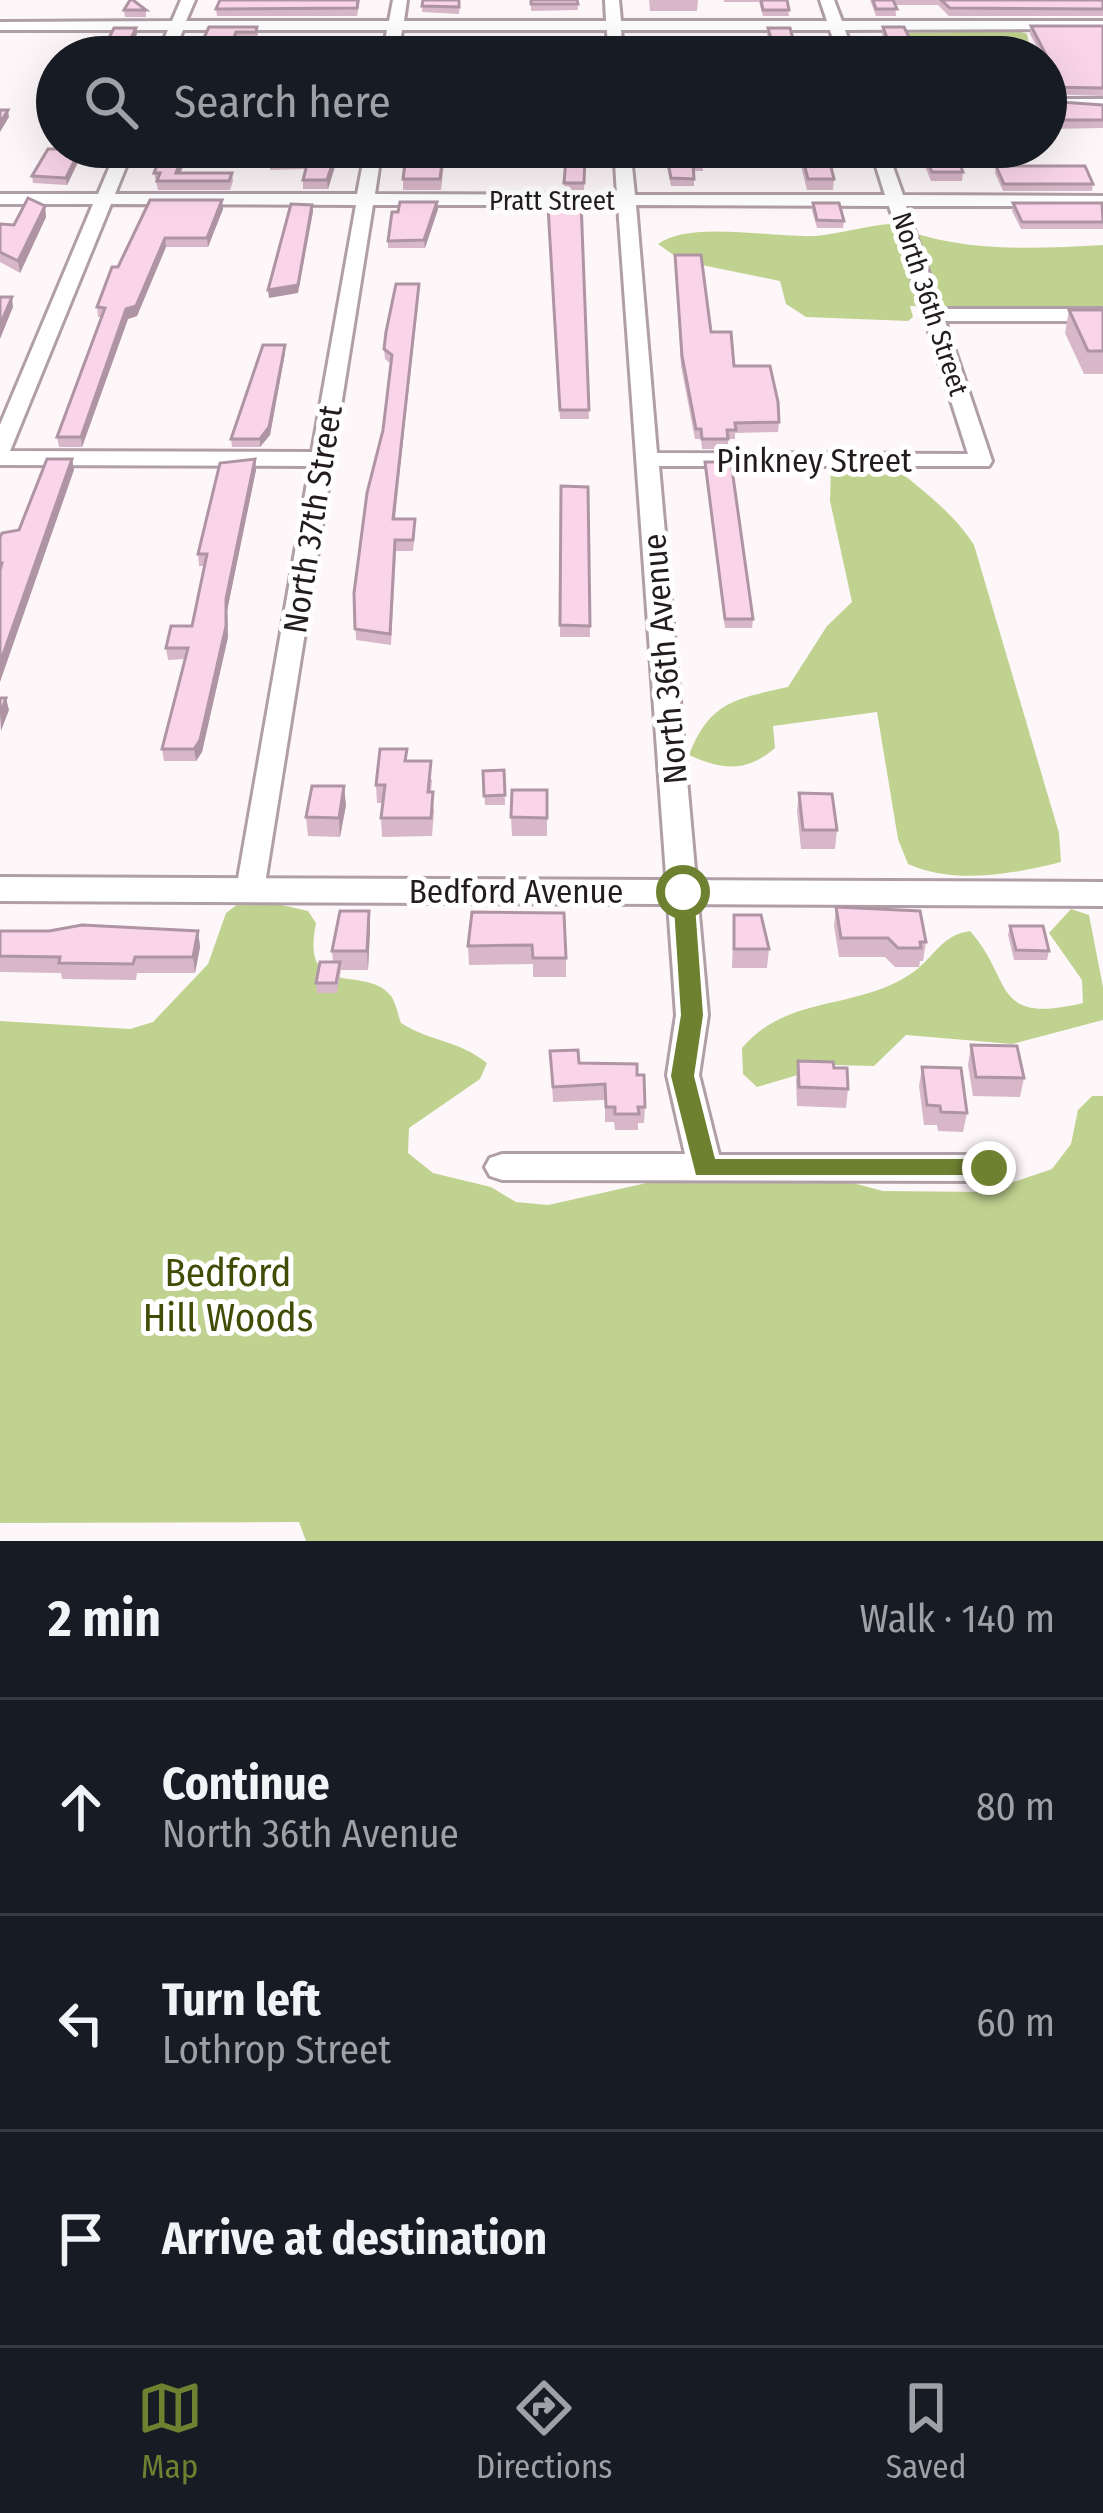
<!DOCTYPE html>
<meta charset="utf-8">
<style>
body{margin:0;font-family:"Fira Sans Condensed",sans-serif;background:#242831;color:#f1f3f6}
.stop{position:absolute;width:36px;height:36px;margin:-27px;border:9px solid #6e8131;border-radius:50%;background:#fff}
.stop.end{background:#6e8131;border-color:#fff;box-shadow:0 3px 12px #0008}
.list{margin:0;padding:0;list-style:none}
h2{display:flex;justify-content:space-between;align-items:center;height:156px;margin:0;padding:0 48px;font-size:51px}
h2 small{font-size:39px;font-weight:400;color:#9ea1a6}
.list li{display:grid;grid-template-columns:78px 1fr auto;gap:36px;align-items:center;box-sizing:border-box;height:216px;padding:0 48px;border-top:3px solid #363941}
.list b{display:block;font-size:45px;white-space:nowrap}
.list p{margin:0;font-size:39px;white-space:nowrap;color:#9ea1a6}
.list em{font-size:39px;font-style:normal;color:#9ea1a6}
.icon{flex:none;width:66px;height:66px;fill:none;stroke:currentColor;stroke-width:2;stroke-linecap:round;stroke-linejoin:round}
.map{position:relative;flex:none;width:1103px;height:1541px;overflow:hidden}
.search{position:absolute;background:#171b24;box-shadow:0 12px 48px #0002;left:36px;right:36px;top:36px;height:132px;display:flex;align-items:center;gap:30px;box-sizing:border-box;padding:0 42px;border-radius:66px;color:#9ea1a6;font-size:45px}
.sheet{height:804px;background:#171b24}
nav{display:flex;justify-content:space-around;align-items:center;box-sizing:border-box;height:168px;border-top:3px solid #363941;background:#171b24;font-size:33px;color:#9ea1a6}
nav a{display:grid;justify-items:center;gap:6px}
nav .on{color:#6e8131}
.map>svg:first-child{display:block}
.green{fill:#c0d290}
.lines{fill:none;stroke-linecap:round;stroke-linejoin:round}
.minor-casing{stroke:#b09fa8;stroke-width:6}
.tertiary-casing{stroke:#b09fa8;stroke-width:6}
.minor{fill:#fff;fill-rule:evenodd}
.tertiary{fill:#fff;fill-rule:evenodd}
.wall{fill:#d7b7c8}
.shaded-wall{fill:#af95a3}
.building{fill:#fad5e9;stroke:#af95a3;stroke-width:3}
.route{fill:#6e8131}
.labels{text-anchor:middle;stroke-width:10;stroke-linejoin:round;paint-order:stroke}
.far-street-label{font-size:27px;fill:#221c1f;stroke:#fff}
.street-label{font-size:33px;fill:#221c1f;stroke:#fff}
.near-park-label{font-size:39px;fill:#3f4d05;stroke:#fff}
</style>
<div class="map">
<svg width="1103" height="1541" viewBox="0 0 1103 1541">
<rect width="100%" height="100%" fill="#fef7fa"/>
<!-- green -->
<g class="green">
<path d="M1018,31L1027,34L1030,49L1046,57H912L904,33Z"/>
<path d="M889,224C959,253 1028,249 1103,245V310L910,306L913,317L908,321L806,317L786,304L780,281L682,261L658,244C690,220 773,238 815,236C840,234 864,226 889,224Z"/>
<path d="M831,466H893C923,491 953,512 974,545L1059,833L1061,862C1013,874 955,885 908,864L898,839L877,712L773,726L775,748C746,773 722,770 689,755C710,701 735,699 788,687L827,626L852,602L830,501Z"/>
<path d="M264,901L308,911L316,923C300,1003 365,963 391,996C396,1003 398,1015 401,1023C433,1043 456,1039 487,1063L480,1079L409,1128L408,1153L433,1173L491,1187L516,1202L548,1205L660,1180L838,1179L883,1191L984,1192L1052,1169L1071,1144L1078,1110L1092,1096H1103V1541H306L299,1522L0,1523V1021L130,1029L153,1022L208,964L226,913L238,904Z"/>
<path d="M1071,909L1089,915L1103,987V1020L1012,1044L906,1035L874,1066L832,1065L757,1087L743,1074L742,1048C787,994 857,1011 912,973C935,957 941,935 970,931C1014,980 990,1025 1083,1003L1082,980L1049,933Z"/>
</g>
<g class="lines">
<!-- minor casing -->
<g class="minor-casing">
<g id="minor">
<path d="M181,0H195L186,21H389L393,0H407L404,21H606L605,0H619L621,21H827L820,0H834L842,21H1103V29L845,30L855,57H839L830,30H621L624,57H608L607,30H402L398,57H382L387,30H183L172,57H156L168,30H0V22L172,21Z"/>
<rect x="1046" y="99" width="57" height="10"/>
<path d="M118,147H134L115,194H357L366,147H382L375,194L617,195L614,147H630L635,195H885L870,147H886L903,195L1103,196V206H906L941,309H1103V321H945L992,461L989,466H659L708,1015L699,1075L719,1155H989L1001,1159L1006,1168L1001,1177L989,1181L502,1180L490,1176L485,1167L490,1158L502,1154H685L667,1075L676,1015L618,205H373L264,890L250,900L240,897L236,890L310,466L0,465V425L93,204H0V194H98ZM111,204L356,205L312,452L10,451ZM636,205L889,206L968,454L657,453Z"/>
</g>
</g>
<!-- tertiary casing -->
<g class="tertiary-casing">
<path id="tertiary" d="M0,877L1103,882V906L0,901Z"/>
</g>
<!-- minor -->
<use href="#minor" class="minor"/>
<!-- tertiary -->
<use href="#tertiary" class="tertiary"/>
</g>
<!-- wall -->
<g class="wall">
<path d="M360,0L357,16H217L216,9Z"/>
<path d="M423,0H460L459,14L422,12Z"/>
<path d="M531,0H577L578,10L531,11Z"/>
<path d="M649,0H698L697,11H650Z"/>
<path d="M724,0H787L789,16H763L759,2H724Z"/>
<path d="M870,0H1103V16H949L938,5H895L896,16H876Z"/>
<path d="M124,10H146V17H125Z"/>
<path d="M1031,26H1103V96L1046,94V73L1050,72L1046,65V57H1042L1030,34Z"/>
<path d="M209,27H257L258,34L256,40H237L231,57Z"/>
<path d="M883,27L919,57H890L882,34Z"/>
<path d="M768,28L794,42V49H771L767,34Z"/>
<path d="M1046,101L1103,105V128L1046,129Z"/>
<path d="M190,147L181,173H232L233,181L230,190H158L154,173Z"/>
<path d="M341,147L328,189H303V180L306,169L270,170V162Z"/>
<path d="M411,147H446L441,190H403V179Z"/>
<path d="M556,147H591V163H585L584,190H564L566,165H557Z"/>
<path d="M663,147H702L703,171H694V186H671Z"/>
<path d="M747,147H826L834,179L833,190H807L798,154H747Z"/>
<path d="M917,147H953L963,172L962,181H931Z"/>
<path d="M80,149L81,156L67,185L33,183L32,176Z"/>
<path d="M996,166L1093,184L1092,191H1003L995,173Z"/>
<path d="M150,200L223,209L208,247H166L137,316L128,319L82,447H59L57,437L102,317H98L97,307Z"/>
<path d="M581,201L589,419H560L548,215Z"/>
<path d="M437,202L438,209L425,248H388V241L398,212Z"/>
<path d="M813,203L844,221L843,228H817L812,210Z"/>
<path d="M1013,203L1103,206V229H1021L1012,211Z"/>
<path d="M45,206L46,217L20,273L0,262V224L14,225Z"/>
<path d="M675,255L711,332L734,366L779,422L778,432L735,433V439H728V449H702L701,439H695L681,366Z"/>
<path d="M419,284L395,519H415V530L413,551H396L391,645L356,640L354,593L383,430L391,364L385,359L384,349Z"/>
<path d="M1069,310H1103V374H1084L1065,333Z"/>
<path d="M285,353L270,435L260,447H232L231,439Z"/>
<path d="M255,459L256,470L227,611L228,637L202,752L196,761H164L162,749L185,659L168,660L166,648L192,626L205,566H199L198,554Z"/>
<path d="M705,462L753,619L752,628H725Z"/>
<path d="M561,486L590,626V637H560Z"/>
<path d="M407,749V761L432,780L431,792L434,811L432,836L382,837L381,818L382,803H377L376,785Z"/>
<path d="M504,770L505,805H485L483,771Z"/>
<path d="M547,790V836H512L511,817Z"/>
<path d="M799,793L837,830L835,849H801L797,811Z"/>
<path d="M346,805L340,837L308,836L306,817Z"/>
<path d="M836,907L926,942L923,961H920L919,967H895L885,957H839L834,926Z"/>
<path d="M472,912L566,958V977H533V964L469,965L468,946Z"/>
<path d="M734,915L769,949L767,968H732Z"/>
<path d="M1010,926L1049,951L1047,960H1014L1008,935Z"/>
<path d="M370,930L368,970H341L337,993H317L316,983L333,962L332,951Z"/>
<path d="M0,931H198L200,947L195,973H137L136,980L62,979L61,973L0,972Z"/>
<path d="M971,1045L1024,1078L1020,1097L973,1096L968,1065Z"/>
<path d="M550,1051L579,1063L637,1075L645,1107L644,1123H638V1130H615L614,1122H605V1100L553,1102Z"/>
<path d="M798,1061L834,1068L848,1089L846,1108L797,1106L796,1080Z"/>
<path d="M922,1067L967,1113L963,1132L938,1131L937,1125H924L919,1086Z"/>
</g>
<!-- shaded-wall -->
<g class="shaded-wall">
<path d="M136,28L137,34L126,57H122Z"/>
<path d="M236,32L237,40L231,57L228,54Z"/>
<path d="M8,110L9,117L0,132V123Z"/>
<path d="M186,147H190L177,181L176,173Z"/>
<path d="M338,147H341L328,189L327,180Z"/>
<path d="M80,149L81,156L67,185L66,178Z"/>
<path d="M222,200L223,209L208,247L207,238Z"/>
<path d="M437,202L438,209L425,248L424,240Z"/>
<path d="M312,205L313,212L298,293L269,298L268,290Z"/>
<path d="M45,206L46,217L20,273L18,261Z"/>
<path d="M165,238L166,247L137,316L128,319L82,447L81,437L126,309Z"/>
<path d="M419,284V294L393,530V519Z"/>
<path d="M12,297L13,307L0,339V325Z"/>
<path d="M285,345V353L270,435L260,447V439Z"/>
<path d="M72,459L74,470L0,682V663Z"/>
<path d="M255,459L256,470L227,611L228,637L202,752L196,761L194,749Z"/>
<path d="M6,698L9,710L1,731L0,715Z"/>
<path d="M344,786L346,805L340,837L339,818Z"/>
<path d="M369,911L370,930L368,970L367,951Z"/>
<path d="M198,931L200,947L195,973L193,957Z"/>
</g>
<!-- building -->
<g class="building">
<path d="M130,0H133L146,10H124Z"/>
<path d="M220,0H358L357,8L216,9Z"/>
<path d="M423,0H459V7L422,6Z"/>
<path d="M531,0H577L578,4H531Z"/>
<path d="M761,0H787L789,10H763Z"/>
<path d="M873,0H893L897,9H876Z"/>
<path d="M941,0H1103V9L950,8Z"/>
<path d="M1031,26H1103V88L1047,87L1046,90V73L1055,72Z"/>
<path d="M209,27H257L256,32H236L228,54L230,57H195Z"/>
<path d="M883,27H904L919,57H894Z"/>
<path d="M114,28H136L122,57H99Z"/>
<path d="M768,28H790L794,42H772Z"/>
<path d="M552,45H578V57H553Z"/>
<path d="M426,48L448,49L446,57H424Z"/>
<path d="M1046,101L1103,105V120H1046Z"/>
<path d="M0,110H8L0,123Z"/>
<path d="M164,147H186L176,173H232L229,181H157L160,173H154Z"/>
<path d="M276,147H338L327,180H303L308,161L270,162Z"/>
<path d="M411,147H444L440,179H403L407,148Z"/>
<path d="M557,147H591V155H585L584,183H564L566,158H557Z"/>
<path d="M665,147H702L703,164H693L694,179L671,178Z"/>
<path d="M800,147H826L834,179H808Z"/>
<path d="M921,147H953L963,172H932Z"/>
<path d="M48,149H80L66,178L32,176Z"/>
<path d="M996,166H1085L1093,184H1004Z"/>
<path d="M28,198L45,206L18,261L0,252V224L14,225Z"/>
<path d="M150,200H222L207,238H165L136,306L126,309L81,437H57L105,308L97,307L112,267H118Z"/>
<path d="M581,201L589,410H560L548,207Z"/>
<path d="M400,202H437L424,240L388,241L392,212H398Z"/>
<path d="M813,203H839L844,221L817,220Z"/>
<path d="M1013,203H1102L1103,222H1022Z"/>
<path d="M291,204L312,205L298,285L268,290Z"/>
<path d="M675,255H701L711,332H731L734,366H770L778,402L779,422L735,423L736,430H727L728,439H702L701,429H696L682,356Z"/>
<path d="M396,284H419L393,519H415L413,540H395L390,634L355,629L354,593L367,493L383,430L392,355L384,349L386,332Z"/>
<path d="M0,297H12L0,325Z"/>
<path d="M1069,310H1103V351H1088Z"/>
<path d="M263,345H285L269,427L260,439H231Z"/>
<path d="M47,459H72L0,663V570L2,563H0V537L2,533L19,530Z"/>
<path d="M255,459L226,599V626L200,740L194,749H162L188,648H166L171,626H192L207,554H198L220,463Z"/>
<path d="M705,462H731L753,619H725Z"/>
<path d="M561,486L588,487L590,626L560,625Z"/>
<path d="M0,698H6L0,715Z"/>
<path d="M380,749H407L405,761H431L428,792H433L431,818H381L385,785H376Z"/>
<path d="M504,770L505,795L484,796L483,771Z"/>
<path d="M312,786H344L339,818L306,817Z"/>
<path d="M512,790H547V818L511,817Z"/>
<path d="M799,793L832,794L837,830H803Z"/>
<path d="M836,907L920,911L926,942H920L921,948H898L888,938H841Z"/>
<path d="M340,911H369L367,951H332Z"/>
<path d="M472,912L564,913L566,958H533L532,945L468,946Z"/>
<path d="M734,915H761L769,949H734Z"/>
<path d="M82,925L198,931L193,957H135L133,964L59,963L60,957L0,956V931H49Z"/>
<path d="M1010,926H1043L1049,951L1016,950Z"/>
<path d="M320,962H340L336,983H316Z"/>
<path d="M971,1045L1017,1046L1024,1078L976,1077Z"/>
<path d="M578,1050L579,1063L637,1064V1075H644L645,1107H638L639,1114H615V1107H606L605,1084L553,1087L550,1051Z"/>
<path d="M798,1061L833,1062L834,1068H847L848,1089L799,1087Z"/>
<path d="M922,1067L961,1068L967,1113L941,1112L940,1106L927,1105Z"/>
</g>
<!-- route -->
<path class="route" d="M683,885L694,892L703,1015L694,1076L715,1159H989L998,1162V1175H696L671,1076L681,1015L673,892Z"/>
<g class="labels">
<!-- far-street labels -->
<g class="far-street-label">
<text x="552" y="210">Pratt Street</text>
<text transform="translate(930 304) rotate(72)" y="9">North 36th Street</text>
</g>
<!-- street labels -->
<g class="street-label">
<text x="814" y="472">Pinkney Street</text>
<text transform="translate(312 519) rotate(-81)" y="12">North 37th Street</text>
<text transform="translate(664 659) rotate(-95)" y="12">North 36th Avenue</text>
<text x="516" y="903">Bedford Avenue</text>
</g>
<!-- near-park labels -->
<g class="near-park-label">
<text x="228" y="1286">Bedford<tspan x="228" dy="45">Hill Woods</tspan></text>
</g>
</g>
</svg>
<div class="stop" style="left:683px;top:892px"></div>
<div class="stop end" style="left:989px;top:1168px"></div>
<div class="search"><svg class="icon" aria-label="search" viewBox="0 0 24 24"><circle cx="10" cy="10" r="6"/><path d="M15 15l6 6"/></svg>Search here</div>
</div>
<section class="sheet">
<h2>2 min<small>Walk · 140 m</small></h2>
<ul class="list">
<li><svg class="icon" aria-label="ahead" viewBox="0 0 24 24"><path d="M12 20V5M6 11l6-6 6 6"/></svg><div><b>Continue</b><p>North 36th Avenue</p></div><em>80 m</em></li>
<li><svg class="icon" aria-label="left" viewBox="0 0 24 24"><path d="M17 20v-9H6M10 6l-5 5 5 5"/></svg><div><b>Turn left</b><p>Lothrop Street</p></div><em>60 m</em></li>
<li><svg class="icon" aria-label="arrive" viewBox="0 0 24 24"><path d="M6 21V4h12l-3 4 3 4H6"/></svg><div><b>Arrive at destination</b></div></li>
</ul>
</section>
<nav>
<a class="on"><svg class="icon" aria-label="map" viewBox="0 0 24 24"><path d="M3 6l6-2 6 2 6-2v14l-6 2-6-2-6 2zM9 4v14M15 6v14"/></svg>Map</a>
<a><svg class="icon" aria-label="directions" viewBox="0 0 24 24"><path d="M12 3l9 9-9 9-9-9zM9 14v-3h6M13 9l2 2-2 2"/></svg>Directions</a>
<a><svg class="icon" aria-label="saved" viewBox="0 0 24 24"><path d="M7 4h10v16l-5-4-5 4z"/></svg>Saved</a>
</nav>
